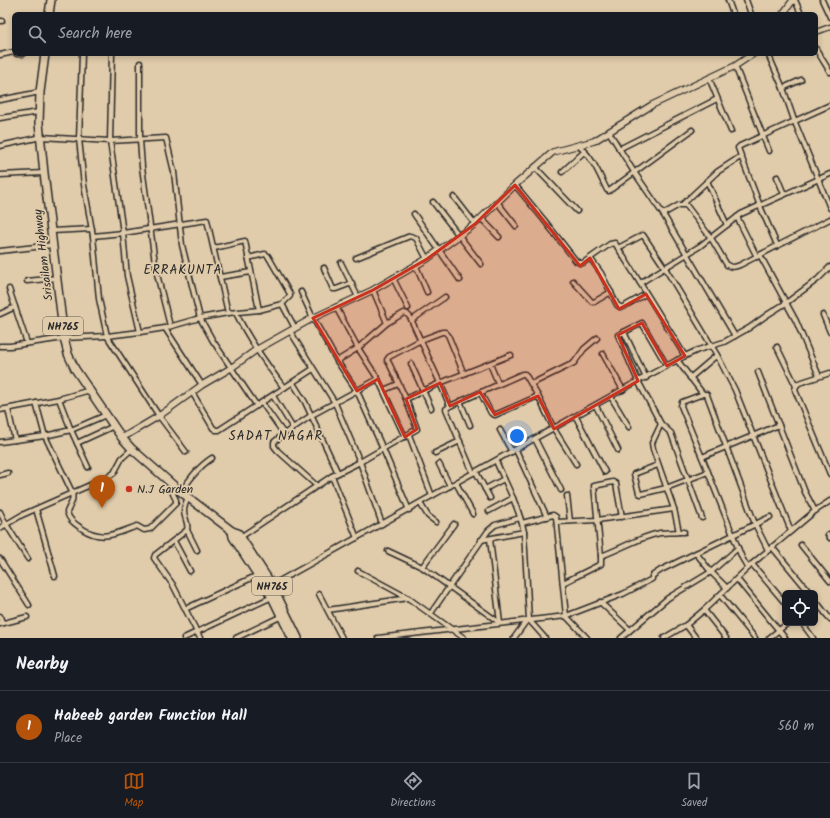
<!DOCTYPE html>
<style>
body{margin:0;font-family:Kalam,sans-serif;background:#242831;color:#f1f3f6}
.controls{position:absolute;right:12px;bottom:12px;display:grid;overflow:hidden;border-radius:6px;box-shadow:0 2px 6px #0003}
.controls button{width:36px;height:36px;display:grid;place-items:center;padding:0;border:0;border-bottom:1px solid #363941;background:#171b24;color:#f1f3f6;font:20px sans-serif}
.you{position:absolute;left:517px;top:436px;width:14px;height:14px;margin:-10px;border:3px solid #fff;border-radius:50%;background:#1a73e8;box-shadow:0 0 0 6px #1a73e833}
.badge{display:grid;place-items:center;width:26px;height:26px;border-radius:50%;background:#b45309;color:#fff;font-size:13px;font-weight:700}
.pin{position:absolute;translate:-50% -33px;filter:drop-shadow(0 1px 2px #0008)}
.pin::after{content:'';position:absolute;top:21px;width:14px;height:12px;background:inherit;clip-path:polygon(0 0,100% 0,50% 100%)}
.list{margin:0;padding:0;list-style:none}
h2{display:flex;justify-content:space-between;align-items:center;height:52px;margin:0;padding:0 16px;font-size:17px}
h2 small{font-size:13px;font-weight:400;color:#9ea1a6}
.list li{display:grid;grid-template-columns:26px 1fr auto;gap:12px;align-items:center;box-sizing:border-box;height:72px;padding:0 16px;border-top:1px solid #363941}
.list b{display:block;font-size:15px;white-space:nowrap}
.list p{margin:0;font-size:13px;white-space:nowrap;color:#9ea1a6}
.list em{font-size:13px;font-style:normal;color:#9ea1a6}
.icon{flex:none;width:22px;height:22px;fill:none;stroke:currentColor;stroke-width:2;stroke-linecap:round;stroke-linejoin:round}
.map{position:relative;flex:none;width:830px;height:638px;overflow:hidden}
.search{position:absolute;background:#171b24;box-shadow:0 2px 6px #0003;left:12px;right:12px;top:12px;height:44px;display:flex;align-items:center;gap:10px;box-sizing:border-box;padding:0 14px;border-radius:6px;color:#9ea1a6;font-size:15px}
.sheet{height:124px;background:#171b24}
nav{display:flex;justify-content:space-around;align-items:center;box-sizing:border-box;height:56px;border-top:1px solid #363941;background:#171b24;font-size:11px;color:#9ea1a6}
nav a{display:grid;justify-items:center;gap:2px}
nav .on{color:#b45309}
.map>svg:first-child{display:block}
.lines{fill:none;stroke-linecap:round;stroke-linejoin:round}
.street-casing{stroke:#2b2b2b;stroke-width:7}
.secondary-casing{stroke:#2b2b2b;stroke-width:8}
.highway-casing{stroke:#2b2b2b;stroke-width:10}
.street{stroke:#e0cbaa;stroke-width:4}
.secondary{stroke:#e0cbaa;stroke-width:5.5}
.highway{stroke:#e0cbaa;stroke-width:7}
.marked{fill:#c8321e;fill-opacity:0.2;stroke:#c8321e;stroke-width:3;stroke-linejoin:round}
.poi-dot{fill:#c8321e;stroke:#e0cbaa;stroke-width:1.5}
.labels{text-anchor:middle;stroke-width:3.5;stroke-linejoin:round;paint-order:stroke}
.shield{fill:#e0cbaa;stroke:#615b51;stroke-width:1}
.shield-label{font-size:11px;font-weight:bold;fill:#2b2b2b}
.street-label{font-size:12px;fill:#2b2b2b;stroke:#e0cbaa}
.poi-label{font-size:12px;fill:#2b2b2b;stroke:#e0cbaa;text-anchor:start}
.neighbourhood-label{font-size:13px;letter-spacing:1px;fill:#2b2b2b;stroke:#e0cbaa}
</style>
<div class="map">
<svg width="830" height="638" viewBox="0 0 830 638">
<rect width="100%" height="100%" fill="#e0cbaa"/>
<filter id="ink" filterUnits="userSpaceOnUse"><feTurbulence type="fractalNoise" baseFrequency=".025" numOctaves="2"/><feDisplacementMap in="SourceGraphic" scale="8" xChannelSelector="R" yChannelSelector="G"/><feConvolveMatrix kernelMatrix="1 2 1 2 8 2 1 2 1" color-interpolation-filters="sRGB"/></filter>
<g filter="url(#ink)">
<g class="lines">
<!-- street casing -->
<g class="street-casing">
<g id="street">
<path d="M728,0L733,14"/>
<path d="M746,0L751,14"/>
<path d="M795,0L801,14"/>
<path d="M822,0L830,17"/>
<path d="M0,21H2"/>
<path d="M816,32L830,27"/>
<path d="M816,49L830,72"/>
<path d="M17,54H23"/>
<path d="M82,54L79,139L84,185L93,236L99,299L107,336L159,416L186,452"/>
<path d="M112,54L110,141L123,233L127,276L140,332"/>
<path d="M768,54L783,88L794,120L830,208"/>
<path d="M0,55L14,52"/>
<path d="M140,63V140L142,167L156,270L170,326"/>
<path d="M735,66L769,151"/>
<path d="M709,78L731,131"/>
<path d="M783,88L801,80"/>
<path d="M0,100L40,92"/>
<path d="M0,118L39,112"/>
<path d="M609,132L634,172L663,214L735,336"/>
<path d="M0,146L41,137L110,141L166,138L174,172L182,245L200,318L213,341L257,406"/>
<path d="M579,146C593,158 599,174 607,190L609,191L692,130"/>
<path d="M619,149L717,99"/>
<path d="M535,167L577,211"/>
<path d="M562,172L585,151"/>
<path d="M0,175L44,173"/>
<path d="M777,177L784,194"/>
<path d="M707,181L727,225"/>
<path d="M515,185L544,220L576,261L580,263H583L610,244L615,243L640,283"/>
<path d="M454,197L475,224"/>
<path d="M433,202L481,264"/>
<path d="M497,202L516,226"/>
<path d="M683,204L717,172L740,157"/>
<path d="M414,214L460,280"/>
<path d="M663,214L679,205H686L711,238L727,265C732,268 735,267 740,265L830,219"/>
<path d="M737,217L757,257"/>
<path d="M481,218L499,237"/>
<path d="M52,231L92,229"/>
<path d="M93,236L123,233L207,220L228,313"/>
<path d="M777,245L760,206L738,148L740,146L830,105"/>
<path d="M214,248L245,241L259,310"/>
<path d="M618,248L643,235L665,268L717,355L735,390L791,531"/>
<path d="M0,251L53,245"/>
<path d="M760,255L796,321L819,376"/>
<path d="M248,258L265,254L268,256L290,294V296L282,304"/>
<path d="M356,258L410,236L416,238L427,259"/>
<path d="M590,258L601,273L617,305L620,307H623L646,294"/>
<path d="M341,263L358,297"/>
<path d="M416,266L427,292"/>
<path d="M324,268L333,289H336L352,283"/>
<path d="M220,277L251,272"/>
<path d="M393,278L408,308"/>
<path d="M27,281L57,278"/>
<path d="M573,281L592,302H594L611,292"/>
<path d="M9,289L27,343"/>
<path d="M373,290L387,323"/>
<path d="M301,292L313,318L337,361L357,391L383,449L409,510"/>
<path d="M336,307L358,348L378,379L405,437"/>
<path d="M236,313C249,340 266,363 284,388"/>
<path d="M0,314L15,307"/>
<path d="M823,315L830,332"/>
<path d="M412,320L445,297"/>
<path d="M165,328L202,385"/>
<path d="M290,331L335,403L360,462L382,524"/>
<path d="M624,332L646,378"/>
<path d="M0,346H10L64,338L107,336L140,332L165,328L200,318L228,313L259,310L282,304L295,328"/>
<path d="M777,347L796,386"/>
<path d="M603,354L623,390"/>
<path d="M685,356L640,283L700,246L741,214L830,174"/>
<path d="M677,360L703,394H706L707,395L755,524L768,550"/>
<path d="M337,361L358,348L387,323L404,313L407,314L410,317L440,383L511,355"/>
<path d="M411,364L431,408"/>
<path d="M490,364L498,383"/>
<path d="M667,366L642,323L618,335L638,381L661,424L671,433L702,518"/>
<path d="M758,372L805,492L815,511"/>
<path d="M830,373L799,383L796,386L795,390L830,474"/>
<path d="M690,378L717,355"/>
<path d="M293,383L305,402L338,473"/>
<path d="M531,384L574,363L584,349L597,338"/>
<path d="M384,390L398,384"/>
<path d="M192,392L213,428L216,430H219L313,369"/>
<path d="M480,392L491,413L495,415L538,396"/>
<path d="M703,394L682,402L681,406L708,472"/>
<path d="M273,396L293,428"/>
<path d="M611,397L629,427"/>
<path d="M59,399L71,430L88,467"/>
<path d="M406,399L440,383L450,406L446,409L473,473"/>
<path d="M460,401L470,425"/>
<path d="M36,403L45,436L72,492C74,502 70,504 67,512C69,520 74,523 81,528C102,542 115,534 137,526L144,530L150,529L176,503V500L173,494L175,487"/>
<path d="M262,403L284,434"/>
<path d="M450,406L522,374H525L538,396L554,429L576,464"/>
<path d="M596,406L618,450"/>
<path d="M8,409L15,440"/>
<path d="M0,410L59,399L90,390"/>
<path d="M576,417L605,472"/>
<path d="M661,424L652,443L653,449L674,509L679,532H684"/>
<path d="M500,430L512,452"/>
<path d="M409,435L432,496"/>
<path d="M535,439L561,490"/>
<path d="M0,442L45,436L71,430L106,415"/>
<path d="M77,443L114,426"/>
<path d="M516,450L547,517"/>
<path d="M435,453L460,441"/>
<path d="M702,457L779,425"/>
<path d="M496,461C506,484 519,507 524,532L529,620L545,638"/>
<path d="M439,464L450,486"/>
<path d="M658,465L634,474L639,493L641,494L666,488L708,472L742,558L748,568"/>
<path d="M476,472L490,498"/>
<path d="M0,475L8,473"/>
<path d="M456,483L473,514"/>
<path d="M317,486L278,451L274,446V442L284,434L312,415L378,379"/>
<path d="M485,489L504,479"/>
<path d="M181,492C190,479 198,467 212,458"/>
<path d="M567,496L570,521"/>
<path d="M188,498C186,502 184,506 184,511C184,518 189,523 187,530L155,555L154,558L173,585L200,638"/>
<path d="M420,503L428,516L436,522"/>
<path d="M36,509L55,576"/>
<path d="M489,511L513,498"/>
<path d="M0,512L6,524L28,559"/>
<path d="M557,522L597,520L674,509"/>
<path d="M522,523L553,515L556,517L566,616L587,638"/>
<path d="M454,524L422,567L500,623"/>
<path d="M0,528L22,515L106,478L114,473L122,458L132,449"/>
<path d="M187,530L197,550"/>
<path d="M828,535L830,538"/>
<path d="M239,538L332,476"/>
<path d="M357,538L332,476L360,462L417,429L406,399L389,363L387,360L389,357L421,340L442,332H445L448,335L464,374"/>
<path d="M490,539L500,623"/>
<path d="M481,540L524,532"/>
<path d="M174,541L190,571"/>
<path d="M801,545L830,581"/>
<path d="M772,547L810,593"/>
<path d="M388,551L422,567"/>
<path d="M696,553L711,572L727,588"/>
<path d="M601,556C621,549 639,537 660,533C666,532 673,533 679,532"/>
<path d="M0,559L29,605"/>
<path d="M752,564L785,603"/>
<path d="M358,571L408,598L464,638"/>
<path d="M737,579L785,638"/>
<path d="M563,583L601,564V556L594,486L613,482L616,484L622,517"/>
<path d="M272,585L638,381L685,356L698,350L724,342L749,328L767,315L786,303L818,279L830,267"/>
<path d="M319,594L342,638"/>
<path d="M720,595L755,638"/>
<path d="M815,600L830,619"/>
<path d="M600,602L630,630"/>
<path d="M185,609L258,575"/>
<path d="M328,610L408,598"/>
<path d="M704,610L726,638"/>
<path d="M431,613L488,531L495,525L520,518"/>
<path d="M0,616L2,623"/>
<path d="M802,623L813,638"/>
<path d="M0,624L27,617"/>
<path d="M686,625L696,638"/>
<path d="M184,638L272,597"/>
<path d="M236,638L282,616"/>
<path d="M378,638L566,616L623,594L652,579V576L661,570L770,517"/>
<path d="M514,638L527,620"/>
<path d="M621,638L668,598L711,572L738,548"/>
<path d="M664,638L686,625L704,610L752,564L815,511L830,501"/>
<path d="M769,638L788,623"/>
</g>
</g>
<!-- secondary casing -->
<g class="secondary-casing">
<g id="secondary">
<path d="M783,14L793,0"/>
<path d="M122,438L159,416L202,385L231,368L256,350L313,318L373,290L427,259L475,224L515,185L553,152L594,141L652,105L735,66L753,54"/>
</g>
</g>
<!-- highway casing -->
<g class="highway-casing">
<g id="highway">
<path d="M49,14L51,0"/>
<path d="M45,54L40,92L39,123L44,173L64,338L68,354L75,369L122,438L132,449L181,492L232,531L238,533L272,585L298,638"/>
<path d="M232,531L233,537L272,597L292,638"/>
</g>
</g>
<!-- street -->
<use href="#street" class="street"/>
<!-- secondary -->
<use href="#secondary" class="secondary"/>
<!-- highway -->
<use href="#highway" class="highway"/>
</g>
</g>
<!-- marked area -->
<path class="marked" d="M515,185L580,266L590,258L619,309L646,294L685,356L667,366L642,323L618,335L638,381L554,429L538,396L495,415L480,392L450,406L440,383L406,399L417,429L405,437L378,379L357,391L313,318L373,290L427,259L475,224Z"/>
<!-- markers -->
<circle class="poi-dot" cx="129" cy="489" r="4"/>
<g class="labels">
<!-- shield labels -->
<g class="shield">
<rect x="43" y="317" width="40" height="18" rx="3"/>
<rect x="252" y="577" width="40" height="18" rx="3"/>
</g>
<g class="shield-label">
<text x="63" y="330">NH765</text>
<text x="272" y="590">NH765</text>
</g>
<!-- street labels -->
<g class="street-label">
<text transform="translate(43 255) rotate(-97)" y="4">Srisailam Highway</text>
</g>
<!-- poi labels -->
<g class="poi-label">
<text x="137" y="493">N.J Garden</text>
</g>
<!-- neighbourhood labels -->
<g class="neighbourhood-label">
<text x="183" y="274">ERRAKUNTA</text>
<text x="276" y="440">SADAT NAGAR</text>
</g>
</g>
</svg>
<div class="controls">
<button><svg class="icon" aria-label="locate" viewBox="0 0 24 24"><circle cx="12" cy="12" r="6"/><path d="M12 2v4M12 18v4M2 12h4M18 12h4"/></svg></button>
</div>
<div class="you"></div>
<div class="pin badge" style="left:102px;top:508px">1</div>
<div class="search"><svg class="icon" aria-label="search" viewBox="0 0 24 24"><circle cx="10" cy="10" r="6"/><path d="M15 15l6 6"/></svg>Search here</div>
</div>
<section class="sheet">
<h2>Nearby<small></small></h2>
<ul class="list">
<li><span class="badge">1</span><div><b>Habeeb garden Function Hall</b><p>Place</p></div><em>560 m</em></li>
</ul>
</section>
<nav>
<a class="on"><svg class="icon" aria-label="map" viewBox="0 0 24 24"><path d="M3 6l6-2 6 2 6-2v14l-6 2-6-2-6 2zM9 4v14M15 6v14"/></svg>Map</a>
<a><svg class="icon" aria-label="directions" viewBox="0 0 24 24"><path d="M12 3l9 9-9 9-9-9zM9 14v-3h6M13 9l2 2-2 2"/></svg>Directions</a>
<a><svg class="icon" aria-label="saved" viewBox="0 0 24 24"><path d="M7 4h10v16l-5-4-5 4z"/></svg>Saved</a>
</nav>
